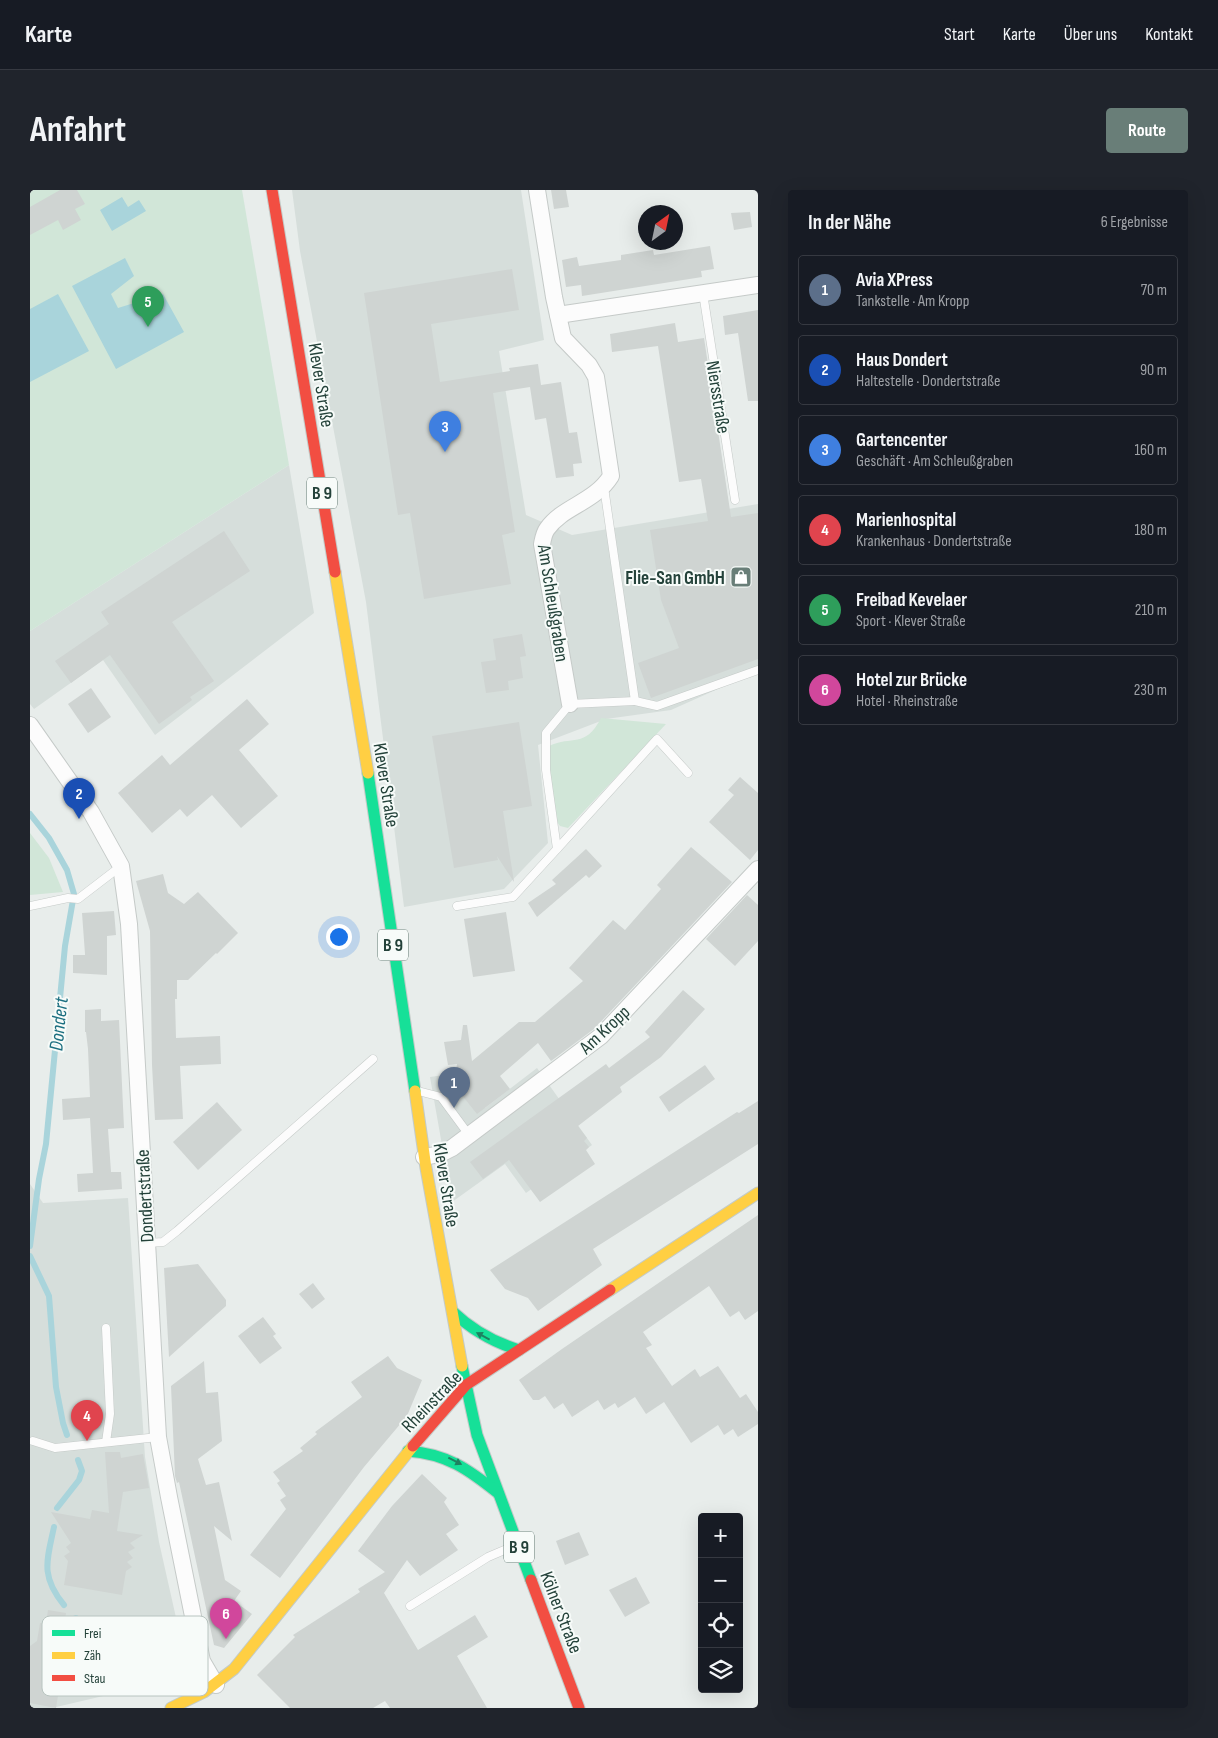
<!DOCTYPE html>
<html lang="de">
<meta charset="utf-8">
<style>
body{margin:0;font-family:"Sofia Sans Condensed",sans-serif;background:#20242c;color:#f1f3f6}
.controls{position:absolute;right:15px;bottom:15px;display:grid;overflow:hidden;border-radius:5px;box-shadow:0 5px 20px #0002}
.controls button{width:45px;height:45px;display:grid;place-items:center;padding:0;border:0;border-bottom:1px solid #363941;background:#171b24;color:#f1f3f6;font:25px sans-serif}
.compass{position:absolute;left:608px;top:15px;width:45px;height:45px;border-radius:50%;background:#171b24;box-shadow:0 5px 20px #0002;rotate:33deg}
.you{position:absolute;left:308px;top:746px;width:18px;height:18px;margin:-12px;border:4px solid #fff;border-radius:50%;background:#1a73e8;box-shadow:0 0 0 8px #1a73e833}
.badge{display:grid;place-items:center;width:32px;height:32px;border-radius:50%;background:#697e78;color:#fff;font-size:16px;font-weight:700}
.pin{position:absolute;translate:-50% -41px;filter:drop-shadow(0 1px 2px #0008)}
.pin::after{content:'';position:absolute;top:26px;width:18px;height:15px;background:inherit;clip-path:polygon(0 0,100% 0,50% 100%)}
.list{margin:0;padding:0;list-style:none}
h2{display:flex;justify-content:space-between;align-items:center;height:65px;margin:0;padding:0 20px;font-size:21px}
h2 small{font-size:16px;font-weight:400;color:#9ea1a6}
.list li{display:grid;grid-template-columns:32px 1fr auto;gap:15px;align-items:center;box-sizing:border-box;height:70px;margin:0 10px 10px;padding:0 10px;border:1px solid #363941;border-radius:5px}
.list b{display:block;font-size:19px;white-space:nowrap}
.list p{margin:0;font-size:16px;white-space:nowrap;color:#9ea1a6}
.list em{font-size:16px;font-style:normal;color:#9ea1a6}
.icon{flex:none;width:28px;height:28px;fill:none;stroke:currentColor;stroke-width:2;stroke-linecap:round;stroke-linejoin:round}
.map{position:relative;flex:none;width:728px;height:1518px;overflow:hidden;border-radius:5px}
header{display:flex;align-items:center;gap:30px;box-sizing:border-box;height:70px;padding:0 25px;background:#171b24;border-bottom:1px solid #363941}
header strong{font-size:24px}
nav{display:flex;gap:28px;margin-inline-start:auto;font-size:18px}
.intro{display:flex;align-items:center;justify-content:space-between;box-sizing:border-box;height:120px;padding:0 30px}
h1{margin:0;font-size:35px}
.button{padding:12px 22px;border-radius:5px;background:#697e78;color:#fff;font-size:18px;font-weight:700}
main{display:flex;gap:30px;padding:0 30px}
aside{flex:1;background:#171b24;border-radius:5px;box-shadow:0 5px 20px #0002}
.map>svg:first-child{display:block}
.built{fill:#d6dedb}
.green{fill:#d1e6d8}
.water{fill:#a9d4db}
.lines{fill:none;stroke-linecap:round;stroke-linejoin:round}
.stream{stroke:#a9d4db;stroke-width:6}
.building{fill:#cfd4d2}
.lane-casing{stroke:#c5cac8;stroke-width:9}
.street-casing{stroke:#c5cac8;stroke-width:18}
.fast-casing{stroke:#c3cbc8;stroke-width:13}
.slow-casing{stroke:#c3cbc8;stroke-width:13}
.jam-casing{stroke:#c3cbc8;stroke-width:13}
.lane{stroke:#fcfcfc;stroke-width:8}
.street{stroke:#fcfcfc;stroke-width:16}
.fast{stroke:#16e098;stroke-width:11}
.slow{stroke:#ffcf43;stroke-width:11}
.jam{stroke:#f24e42;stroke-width:11}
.oneway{fill:#1e8160}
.labels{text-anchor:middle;stroke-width:4;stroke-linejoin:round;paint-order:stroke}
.shield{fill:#f7fbf9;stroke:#637a73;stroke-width:1}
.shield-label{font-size:18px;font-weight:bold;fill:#24423a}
.street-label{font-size:19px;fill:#24423a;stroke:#f7fbf9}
.poi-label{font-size:19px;font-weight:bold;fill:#24423a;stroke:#f7fbf9;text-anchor:end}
.water-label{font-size:20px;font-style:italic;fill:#1c6f80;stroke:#f7fbf9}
.key{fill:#f7fbf9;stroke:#b8c4c0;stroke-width:1}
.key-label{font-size:14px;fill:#24423a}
</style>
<header>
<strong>Karte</strong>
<nav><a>Start</a><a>Karte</a><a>Über uns</a><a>Kontakt</a></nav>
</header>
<div class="intro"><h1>Anfahrt</h1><a class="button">Route</a></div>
<main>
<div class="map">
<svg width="728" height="1518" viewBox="0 0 728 1518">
<rect width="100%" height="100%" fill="#e8edeb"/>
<!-- built -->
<g class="built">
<path d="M262,0H491L514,150L469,161L496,325L542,345L728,314V481L641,520L576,529L508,555L518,653L474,699L374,717L336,412L270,61Z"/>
<path d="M259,275L284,423L125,545L73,470L4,519L0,514V441Z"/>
<path d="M507,878L562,955L496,1003L475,974L422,1012L400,887L428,883L455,918Z"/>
<path d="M0,994L13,1013L98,1008L115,1267L129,1352L158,1481L133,1492L22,1518H0Z"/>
</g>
<!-- green -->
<g class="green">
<path d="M0,0H212L259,275L0,441Z"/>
<path d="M571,528L636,534L538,638L530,636L527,632L517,567L519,556C542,545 555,559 571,528Z"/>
<path d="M0,643L19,668L33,702L0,705Z"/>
</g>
<!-- water -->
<g class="water">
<path d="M92,7L98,17L109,10L116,21L82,41L70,20Z"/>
<path d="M95,68L104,86L81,104L88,118L133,104L154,142L86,179L42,96Z"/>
<path d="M28,104L59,161L0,192V119Z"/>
</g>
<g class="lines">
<!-- stream -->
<g class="stream">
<path d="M0,624L19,648L37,680L44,704L35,756L16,954L9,989L0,1056"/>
<path d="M0,1066L19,1106L26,1197L33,1233L37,1245"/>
<path d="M27,1318L49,1290L52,1281L48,1270"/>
<path d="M24,1337C17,1370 10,1386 34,1415"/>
<path d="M46,1428L52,1450V1503"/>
</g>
</g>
<!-- building -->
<g class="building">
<path d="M30,0H47L55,14L45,19L51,30L33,40L28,30L0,45V17Z"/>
<path d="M521,0H536L539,17L524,19Z"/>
<path d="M720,22L722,37L704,40L701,23Z"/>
<path d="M680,56L684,79L671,81L672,87L552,106L551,95L536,97L532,70L547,67L549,76L591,70V65L623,60L624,65Z"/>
<path d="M482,79L489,120L401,134L410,192L480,181L479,178L508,174L511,195L531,192L539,243L547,242L552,273L543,274L544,286L526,288L516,228L505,230L500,197L463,203L485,342L472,345L481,394L394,409L380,323L368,325L334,103Z"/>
<path d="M728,120V211H718L708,143L695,145L693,126Z"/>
<path d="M645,133L648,152L674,148L701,327L728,323V469L621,508L608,473L649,458L631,410L620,340L678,331L671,289L649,292L628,156L582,162L580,144Z"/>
<path d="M194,341L220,381L142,432L184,491L160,507L162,510L129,534L80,465L41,493L25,471L79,434L71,422Z"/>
<path d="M492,444L496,466L490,467L493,488L478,491L479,500L456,503L451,472L466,470L463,449Z"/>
<path d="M61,498L81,527L58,543L38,514Z"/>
<path d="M217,509L239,534L209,560L248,606L211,638L182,605L157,627L150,619L122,643L88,603L132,565L140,575Z"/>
<path d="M489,532L502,616L473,621L484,692L467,666L468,670L424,678L402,546Z"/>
<path d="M710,587L728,603V660L720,670L679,632L704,605L698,600Z"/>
<path d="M661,657L702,692L564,839L521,871L508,853L470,886L480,899L447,924L431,904L423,900L427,874L418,875L414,852L431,850L433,835H437L442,871L489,832H505L553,791L539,778L583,730L595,740L631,699L627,695Z"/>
<path d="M556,659L572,676L559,688L556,685L507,727L498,713L526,694L522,690Z"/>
<path d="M133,684L138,703L154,714L168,702L208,743L187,764L186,763L158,790H147V809H145L146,848L190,846L191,874L150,876L153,929L125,930L122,875L120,741L106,691Z"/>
<path d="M717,705L728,715V751L705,776L676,749Z"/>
<path d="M84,721L86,745L77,746V785L43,783V765H55V764L52,723Z"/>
<path d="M476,722L485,781L443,787L434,729Z"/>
<path d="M653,800L675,819L631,867L590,897L592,902L548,936L557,948L554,951L559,957L556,960L565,974L510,1012L479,970L453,989L440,972L576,874L579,878L620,847L615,842Z"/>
<path d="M71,819V831L89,830L94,938L78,939L81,982H91L92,999L48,1002L47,984L63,983L60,928L33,930L32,909L60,907L58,859L56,842H55V820Z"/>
<path d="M675,875L685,889L639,922L629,907Z"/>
<path d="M728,911V954L563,1059L572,1075L508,1121L498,1108L475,1099L460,1080L707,922L709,923Z"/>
<path d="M187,912L212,940L168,980L143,952Z"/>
<path d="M728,1025V1121L715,1130L709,1121L700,1127L679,1096L613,1142L622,1155L616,1158L642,1196L665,1179L670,1187L688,1176L710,1208L716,1204L728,1222V1234L708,1247L703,1239L694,1245L688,1235L661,1253L634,1212L616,1224L605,1207L588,1218L585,1213L574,1220L568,1210L542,1227L533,1213L524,1219L515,1206L509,1210H503L489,1190L532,1159Z"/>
<path d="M168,1074L196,1110V1116L139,1167L134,1078Z"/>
<path d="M283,1093L295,1109L282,1119L269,1104Z"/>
<path d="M233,1127L246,1144L243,1146L252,1158L230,1174L208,1146Z"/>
<path d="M358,1166L367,1178L392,1190L377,1226L334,1277L250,1388L220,1365L256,1319L250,1310L256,1306L247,1293L250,1291L243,1282L273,1261L270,1258L287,1244L285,1242L332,1207L321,1192Z"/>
<path d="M174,1171L176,1203L188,1202L192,1251L168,1269L176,1295L189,1292L202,1351L184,1336L195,1390L211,1401L204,1411L222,1424L194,1458L184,1455L149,1292L147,1293L145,1286L141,1196Z"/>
<path d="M75,1262H90L91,1268L113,1264L119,1298L93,1302L87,1341L113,1345L100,1353L105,1358L98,1362L103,1368L97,1372L102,1377L96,1381L92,1405L34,1395L38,1371L34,1366L40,1362L36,1357L41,1353L21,1322L60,1329L62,1320L79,1323Z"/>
<path d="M392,1284L417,1308L414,1312L429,1335L416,1344L428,1360L390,1386L377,1370L354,1403L388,1460L445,1425L458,1447L427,1466L457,1518H360L355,1511L343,1518H260L227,1485L265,1447L263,1445L330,1402L328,1399L355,1382L328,1361L362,1316Z"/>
<path d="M549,1342L559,1365L535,1375L526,1351Z"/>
<path d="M606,1387L620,1413L595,1427L579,1400Z"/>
<path d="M18,1420L36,1423L34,1437L39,1438L26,1518L0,1513V1456L7,1451L10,1433L16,1434Z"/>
</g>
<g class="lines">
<!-- lane casing -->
<g class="lane-casing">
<g id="lane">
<path d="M673,103L705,310"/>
<path d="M605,511L627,516L728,480"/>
<path d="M527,659L627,549L658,583"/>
<path d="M0,716L38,708L48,709L91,676"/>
<path d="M427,716L483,707L527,659L516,580V543L540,514L605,511L574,297"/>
<path d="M388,901L411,907L439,945"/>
<path d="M117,1053L133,1052L147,1041L343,869"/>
<path d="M3,1251L25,1258L128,1247"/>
<path d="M76,1252L80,1224L76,1138"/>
<path d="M380,1416L458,1367L486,1355"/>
</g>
</g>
<!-- street casing -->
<g class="street-casing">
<g id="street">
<path d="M507,0L524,107L533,148L559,175L566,187L581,286C564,313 533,316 517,339C514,343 513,349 512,354L540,514"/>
<path d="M528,125L728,95"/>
<path d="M0,535L61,622L91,676L99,734L128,1247L139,1307L172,1471L186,1495"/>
<path d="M394,967L410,964L422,958L571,846L728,679"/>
</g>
</g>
<!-- fast casing -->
<g class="fast-casing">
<g id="fast">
<path d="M338,583L385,901"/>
<path d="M423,1122C443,1141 463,1152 489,1160"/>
<path d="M432,1176L447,1245L501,1390"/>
<path d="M378,1261C417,1264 438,1279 468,1303"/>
</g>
</g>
<!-- slow casing -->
<g class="slow-casing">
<g id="slow">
<path d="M305,382L338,583"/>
<path d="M385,901L396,978L432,1176"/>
<path d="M580,1100L728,1003"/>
<path d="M141,1518L174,1502L204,1479L383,1256"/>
</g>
</g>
<!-- jam casing -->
<g class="jam-casing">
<g id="jam">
<path d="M242,0L305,382"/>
<path d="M383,1256L436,1195L580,1100"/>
<path d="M501,1390L549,1518"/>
</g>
</g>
<!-- lane -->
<use href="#lane" class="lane"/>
<!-- street -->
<use href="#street" class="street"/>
<!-- fast -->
<use href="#fast" class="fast"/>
<!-- slow -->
<use href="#slow" class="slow"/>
<!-- jam -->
<use href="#jam" class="jam"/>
</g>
<!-- one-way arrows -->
<defs><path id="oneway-solid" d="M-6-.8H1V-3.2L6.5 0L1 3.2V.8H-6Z" transform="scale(1.25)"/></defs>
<g class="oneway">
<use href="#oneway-solid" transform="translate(453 1146) rotate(-152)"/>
<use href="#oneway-solid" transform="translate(425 1271) rotate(27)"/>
</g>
<!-- icons -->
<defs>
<g id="shop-square" transform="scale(1.125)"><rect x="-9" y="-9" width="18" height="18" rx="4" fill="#697e78" stroke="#f7fbf9"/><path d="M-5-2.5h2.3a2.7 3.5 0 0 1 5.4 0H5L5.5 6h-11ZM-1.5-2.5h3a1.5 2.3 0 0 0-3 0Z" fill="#fff"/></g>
</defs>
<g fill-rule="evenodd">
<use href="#shop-square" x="711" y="387"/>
</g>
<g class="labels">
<!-- shield labels -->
<g class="shield">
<rect x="277" y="287.5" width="30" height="31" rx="4"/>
<rect x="348" y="739.5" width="30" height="31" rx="4"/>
<rect x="474" y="1341.5" width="30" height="31" rx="4"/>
</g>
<g class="shield-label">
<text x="292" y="309">B 9</text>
<text x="363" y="761">B 9</text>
<text x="489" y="1363">B 9</text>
</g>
<!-- street labels -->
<g class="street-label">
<text transform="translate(292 195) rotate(81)" y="7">Klever Straße</text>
<text transform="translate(689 207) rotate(81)" y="7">Niersstraße</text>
<text transform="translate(524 413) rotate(81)" y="7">Am Schleußgraben</text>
<text transform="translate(357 595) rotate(81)" y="7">Klever Straße</text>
<text transform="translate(574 839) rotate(-43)" y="7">Am Kropp</text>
<text transform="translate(417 995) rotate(81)" y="7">Klever Straße</text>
<text transform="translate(114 1006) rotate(-93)" y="7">Dondertstraße</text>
<text transform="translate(401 1211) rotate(-46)" y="7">Rheinstraße</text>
<text transform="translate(532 1422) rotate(69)" y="7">Kölner Straße</text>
</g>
<!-- poi labels -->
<g class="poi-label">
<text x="695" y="394">Flie-San GmbH</text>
</g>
<!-- water labels -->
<g class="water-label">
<text transform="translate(28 834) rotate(-84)" y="7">Dondert</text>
</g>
</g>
<!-- legend -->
<rect x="12" y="1426" width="166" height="80" rx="8" class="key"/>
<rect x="22" y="1440" width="23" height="6" fill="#16e098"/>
<rect x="22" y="1462" width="23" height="7" fill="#ffcf43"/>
<rect x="22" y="1485" width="23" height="6" fill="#f24e42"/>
<g class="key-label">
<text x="54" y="1448">Frei</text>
<text x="54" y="1470">Zäh</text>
<text x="54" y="1493">Stau</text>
</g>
</svg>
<div class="controls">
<button>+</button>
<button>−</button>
<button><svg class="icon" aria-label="locate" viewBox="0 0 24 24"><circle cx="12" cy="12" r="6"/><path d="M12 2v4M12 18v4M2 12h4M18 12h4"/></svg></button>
<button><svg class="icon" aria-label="layers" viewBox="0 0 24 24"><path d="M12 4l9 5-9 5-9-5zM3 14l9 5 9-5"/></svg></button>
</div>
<svg class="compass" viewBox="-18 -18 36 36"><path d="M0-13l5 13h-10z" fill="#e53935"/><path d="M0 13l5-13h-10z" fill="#9ea1a6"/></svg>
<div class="you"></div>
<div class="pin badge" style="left:424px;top:918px;background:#5c6f8a">1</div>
<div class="pin badge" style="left:49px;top:629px;background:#1a4fb4">2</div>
<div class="pin badge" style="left:415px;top:262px;background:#3f7fe0">3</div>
<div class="pin badge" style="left:57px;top:1251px;background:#e0444e">4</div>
<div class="pin badge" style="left:118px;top:137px;background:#2e9e5b">5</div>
<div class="pin badge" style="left:196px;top:1449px;background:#d1479c">6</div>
</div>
<aside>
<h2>In der Nähe<small>6 Ergebnisse</small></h2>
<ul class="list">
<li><span class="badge" style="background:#5c6f8a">1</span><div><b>Avia XPress</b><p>Tankstelle · Am Kropp</p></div><em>70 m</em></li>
<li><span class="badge" style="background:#1a4fb4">2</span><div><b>Haus Dondert</b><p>Haltestelle · Dondertstraße</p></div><em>90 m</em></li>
<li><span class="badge" style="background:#3f7fe0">3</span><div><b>Gartencenter</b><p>Geschäft · Am Schleußgraben</p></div><em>160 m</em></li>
<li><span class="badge" style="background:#e0444e">4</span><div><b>Marienhospital</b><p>Krankenhaus · Dondertstraße</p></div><em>180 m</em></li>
<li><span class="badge" style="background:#2e9e5b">5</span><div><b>Freibad Kevelaer</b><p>Sport · Klever Straße</p></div><em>210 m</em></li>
<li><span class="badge" style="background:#d1479c">6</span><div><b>Hotel zur Brücke</b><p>Hotel · Rheinstraße</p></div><em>230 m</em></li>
</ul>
</aside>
</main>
